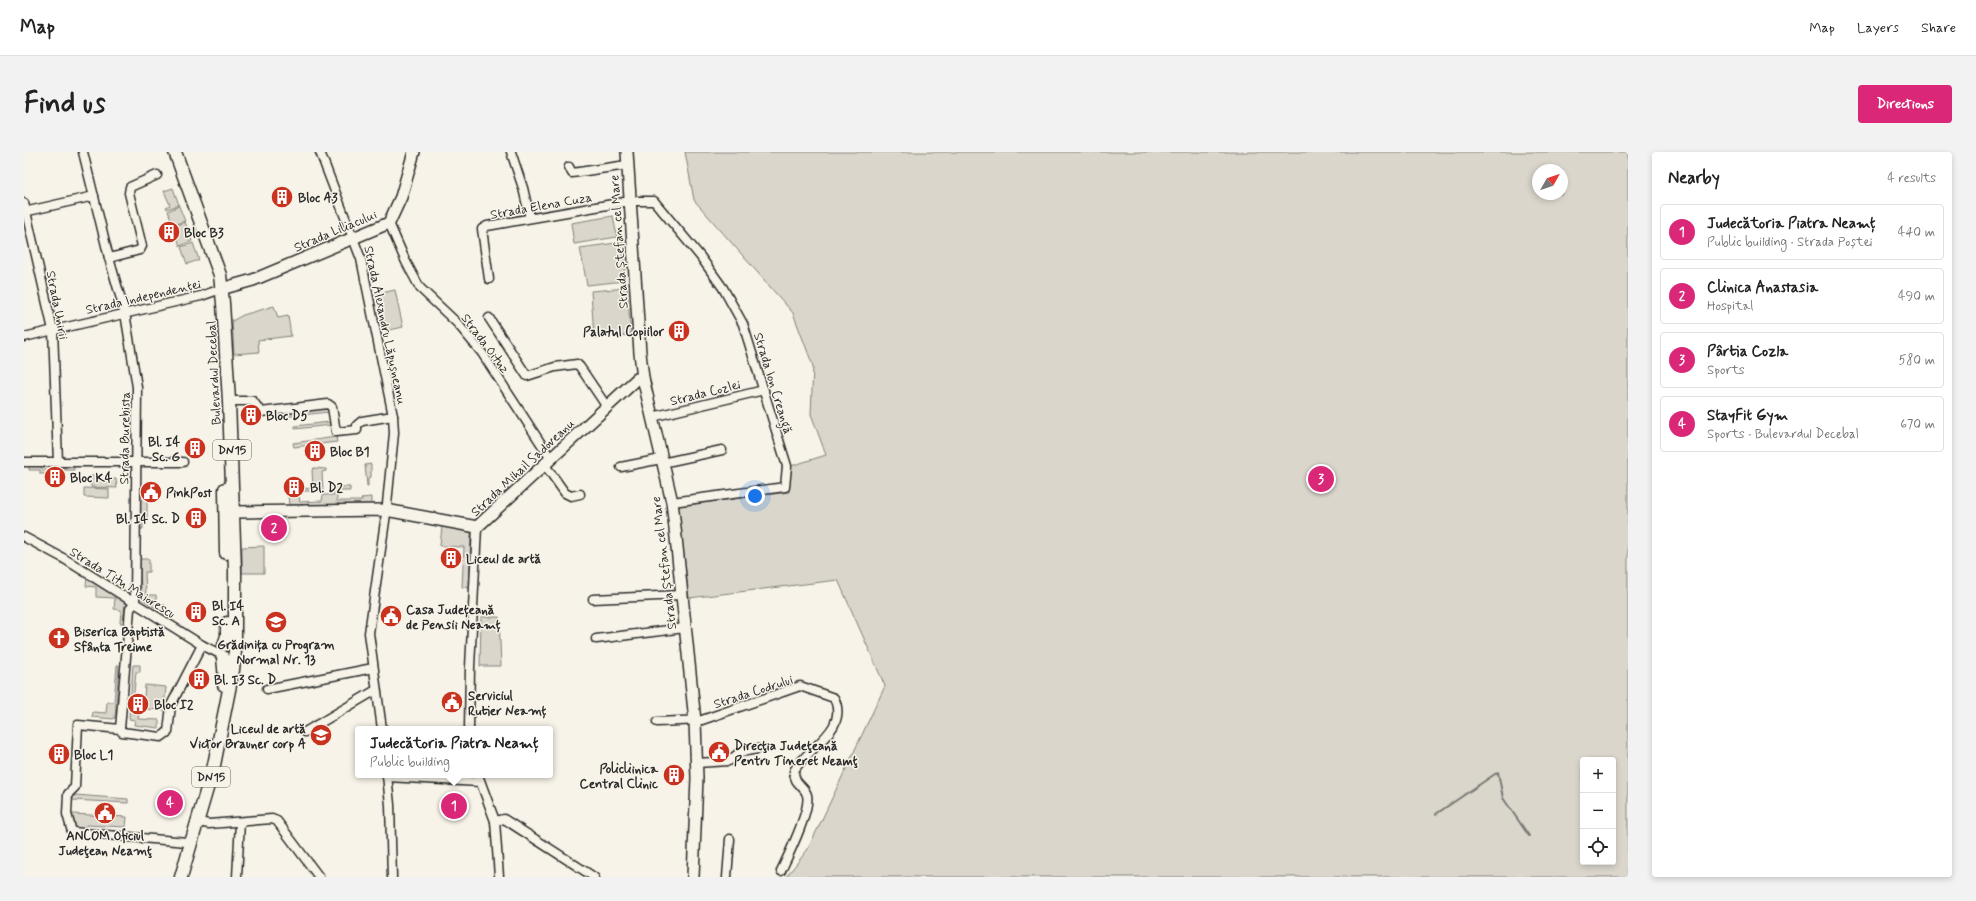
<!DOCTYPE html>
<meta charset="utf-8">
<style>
body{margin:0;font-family:Mynerve,sans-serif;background:#f2f2f2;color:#222}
.controls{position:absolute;right:12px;bottom:12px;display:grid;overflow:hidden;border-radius:4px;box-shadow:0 2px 6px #0003}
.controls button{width:36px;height:36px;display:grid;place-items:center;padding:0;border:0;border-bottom:1px solid #e0e0e0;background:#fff;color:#222;font:20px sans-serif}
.compass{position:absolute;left:1508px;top:12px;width:36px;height:36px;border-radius:50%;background:#fff;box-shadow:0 2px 6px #0003;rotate:50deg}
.you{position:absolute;left:731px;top:344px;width:14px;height:14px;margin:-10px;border:3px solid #fff;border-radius:50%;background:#1a73e8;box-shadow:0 0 0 6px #1a73e833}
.badge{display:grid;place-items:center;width:26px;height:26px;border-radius:50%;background:#db2777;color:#fff;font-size:13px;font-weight:700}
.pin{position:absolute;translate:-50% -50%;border:2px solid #fff;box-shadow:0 1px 4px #0006}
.popup{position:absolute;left:331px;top:574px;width:198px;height:52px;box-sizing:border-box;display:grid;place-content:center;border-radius:4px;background:#fff;filter:drop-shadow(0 1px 3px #0005);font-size:13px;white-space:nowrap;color:#767676}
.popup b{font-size:15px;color:#222}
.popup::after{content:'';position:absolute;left:50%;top:100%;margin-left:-8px;border:8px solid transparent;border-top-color:#fff}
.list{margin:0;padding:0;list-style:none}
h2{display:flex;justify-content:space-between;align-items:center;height:52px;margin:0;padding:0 16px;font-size:17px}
h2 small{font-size:13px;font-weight:400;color:#767676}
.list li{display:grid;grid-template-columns:26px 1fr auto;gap:12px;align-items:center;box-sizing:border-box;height:56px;margin:0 8px 8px;padding:0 8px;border:1px solid #e0e0e0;border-radius:4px}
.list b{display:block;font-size:15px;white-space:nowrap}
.list p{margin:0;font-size:13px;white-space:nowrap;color:#767676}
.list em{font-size:13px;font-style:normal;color:#767676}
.icon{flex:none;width:22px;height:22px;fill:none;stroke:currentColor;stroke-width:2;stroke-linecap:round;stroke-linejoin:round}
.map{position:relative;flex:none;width:1604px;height:725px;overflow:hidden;border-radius:4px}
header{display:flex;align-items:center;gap:24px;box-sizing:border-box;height:56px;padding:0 20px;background:#fff;border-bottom:1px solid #e0e0e0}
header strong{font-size:19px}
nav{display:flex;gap:22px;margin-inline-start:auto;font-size:14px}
.intro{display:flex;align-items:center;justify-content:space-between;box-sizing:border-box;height:96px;padding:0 24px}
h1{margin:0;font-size:28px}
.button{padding:10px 18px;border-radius:4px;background:#db2777;color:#fff;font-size:14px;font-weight:700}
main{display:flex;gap:24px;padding:0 24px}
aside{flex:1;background:#fff;border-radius:4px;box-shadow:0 2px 6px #0003}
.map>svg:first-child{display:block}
.green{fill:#dad6cc;stroke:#82807c;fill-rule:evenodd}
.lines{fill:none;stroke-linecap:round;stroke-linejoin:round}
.stream{stroke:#7a7874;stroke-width:2}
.street-casing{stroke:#2b2b2b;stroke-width:11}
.secondary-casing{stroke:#2b2b2b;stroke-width:14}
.primary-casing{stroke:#2b2b2b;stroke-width:15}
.street{stroke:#f7f3e8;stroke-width:8}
.secondary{stroke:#f7f3e8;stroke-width:11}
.primary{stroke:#f7f3e8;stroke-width:12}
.labels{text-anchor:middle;stroke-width:3;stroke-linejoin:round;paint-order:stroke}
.shield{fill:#f7f3e8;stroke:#686764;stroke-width:1}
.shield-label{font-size:12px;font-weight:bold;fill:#2b2b2b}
.poi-label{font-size:13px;font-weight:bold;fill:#2b2b2b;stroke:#f7f3e8;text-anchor:start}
.street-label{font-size:13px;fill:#2b2b2b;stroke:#f7f3e8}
</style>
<header>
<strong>Map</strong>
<nav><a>Map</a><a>Layers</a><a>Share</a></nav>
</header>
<div class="intro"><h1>Find us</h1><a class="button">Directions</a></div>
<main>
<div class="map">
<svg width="1604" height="725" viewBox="0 0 1604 725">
<rect width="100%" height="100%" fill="#f7f3e8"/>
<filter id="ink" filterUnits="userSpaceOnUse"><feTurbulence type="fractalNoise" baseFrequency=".025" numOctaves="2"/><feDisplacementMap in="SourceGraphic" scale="8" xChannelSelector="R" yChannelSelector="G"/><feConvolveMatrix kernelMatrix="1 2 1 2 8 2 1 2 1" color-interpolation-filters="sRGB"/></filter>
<g filter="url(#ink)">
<!-- green -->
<g class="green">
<path d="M661,0H1604V725H762L784,697L861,534L814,428L665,446L654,354L765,340L767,314L802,303L787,262L789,214L769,161L670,48ZM1514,18H1538V42H1514ZM1559,608H1589V710H1559Z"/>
<path d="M149,36L155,53L143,57L142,55L146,53L140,39Z"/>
<path d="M155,54L161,69L149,73L144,59Z"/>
<path d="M589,64L593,85L550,92L547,71Z"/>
<path d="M161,70L168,89L156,94L149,74Z"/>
<path d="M599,90L601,129L563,133L556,96Z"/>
<path d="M169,91L175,108L163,112L157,95Z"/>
<path d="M603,136L607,183L570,186L567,139Z"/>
<path d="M371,138L379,175L362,179L353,142Z"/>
<path d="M250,154L254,166L264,164L267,184L234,188L235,200L210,202L208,169L219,163Z"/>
<path d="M304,252L305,260L259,265L258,262L248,263Z"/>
<path d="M306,270L307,273L271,277V274Z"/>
<path d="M312,285L313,290L270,295L269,291Z"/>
<path d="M347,312V325L344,326V334H343L341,313Z"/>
<path d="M5,314H16L19,318H36L39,315H50V318H40L39,322H16V318H5Z"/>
<path d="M290,316L302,317V319L298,320L299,339H275V337L289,336L288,318Z"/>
<path d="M67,324H73V328L92,327L93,336L67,335Z"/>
<path d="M116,334H119V344H123V367L119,368V377H116Z"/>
<path d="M310,335H326V339H313V349H337L338,346L347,345V352L265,353L264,344H275L276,350L298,349L299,343H310Z"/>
<path d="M60,336L85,337V346L60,345Z"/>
<path d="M418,374L446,379L447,381L445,436L438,435L440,395L416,394Z"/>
<path d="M240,394V421H218V395Z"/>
<path d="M116,407H125V420H121L122,443H132L133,453H141V462L118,447L117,443Z"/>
<path d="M63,425L99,447L101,450L99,471H96L97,458L90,457L91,446L72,445V435L62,434Z"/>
<path d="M457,465H475L477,514H456Z"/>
<path d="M93,513H95L91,566L89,567L68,565L69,560L82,561L83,550H90Z"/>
<path d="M109,513H116V520H112L108,561L115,562L114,567L135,568V576L110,573L111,568L105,567Z"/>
<path d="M121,533L142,535L140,558L119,557Z"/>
<path d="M51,643L104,647V651L48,648Z"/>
<path d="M48,662L103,665L102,675L62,673L61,677L52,676Z"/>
</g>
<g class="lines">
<!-- stream -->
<path class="stream" d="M1412,662L1474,620L1479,646L1505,684"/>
<!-- street casing -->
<g class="street-casing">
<g id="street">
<path d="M59,0L85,106L101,161L113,235L111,451L106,457L96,577"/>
<path d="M296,0L337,107L369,264L370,281L362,362L345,481L358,577"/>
<path d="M487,0L499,36L506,66"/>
<path d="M545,15L548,21L603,13"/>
<path d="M0,51L29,178L34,310"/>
<path d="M0,60L70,44"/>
<path d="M365,71L382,110L396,136L433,171L458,201L527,307"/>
<path d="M85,106L116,98L118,94L105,41L106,35L133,23"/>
<path d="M465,127L458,77L463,74L606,49H630L676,104L699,136L719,172L763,314L761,335L648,350"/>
<path d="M465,166L503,224L531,215L553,212L556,215L583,255"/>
<path d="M0,185L177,144L197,137"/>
<path d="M205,249H229L237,260L304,252L308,255L312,280L333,278V273L338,269L369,264"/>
<path d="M628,265L740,238"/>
<path d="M0,310H159"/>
<path d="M638,311L698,298"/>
<path d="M521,313L541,341L547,344L556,342"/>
<path d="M597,315L637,307"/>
<path d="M0,385L39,406L178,493L198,503"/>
<path d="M569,447L657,443"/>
<path d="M572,487L661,476"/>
<path d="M243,537L349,516"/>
<path d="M633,570L678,568L776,534L810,546C826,578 782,596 770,619C770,633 780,633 783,643C787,658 764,704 757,719"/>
<path d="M445,577L446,515L453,375"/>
<path d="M281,580L352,538"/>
<path d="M673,611L705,609L716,600L734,597"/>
<path d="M363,623L366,653L368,725"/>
<path d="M454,623L471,669L475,725"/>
<path d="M363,625L456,630"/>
<path d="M471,669L480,667L570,725"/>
<path d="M174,670L185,672L248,667L253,669L295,725"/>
<path d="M163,690L48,680L43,662L44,642L51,635L54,573L96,577L98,580L137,585L144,580L147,553L178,493"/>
<path d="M213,725L216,670"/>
<path d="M703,725L706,687"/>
</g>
</g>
<!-- secondary casing -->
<g class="secondary-casing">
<g id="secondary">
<path d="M603,0L616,201L619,226L648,350L651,376L671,569L673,626L669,725"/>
<path d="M197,137L229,128L365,71L377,45L390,0"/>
<path d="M210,360L362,358L453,375L613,227L619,226"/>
</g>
</g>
<!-- primary casing -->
<g class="primary-casing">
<g id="primary">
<path d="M151,0L196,123L199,151L205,249L211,419V499L209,518L190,613L157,725"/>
<path d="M201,337L202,401"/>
<path d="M200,493L203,484V471"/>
<path d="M199,505L201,527L200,533"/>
</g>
</g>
<!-- street -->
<use href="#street" class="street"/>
<!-- secondary -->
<use href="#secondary" class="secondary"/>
<!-- primary -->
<use href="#primary" class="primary"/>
</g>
</g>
<!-- icons -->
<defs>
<g id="building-disc" transform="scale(1.15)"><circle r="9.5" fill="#c8321e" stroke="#f7f3e8"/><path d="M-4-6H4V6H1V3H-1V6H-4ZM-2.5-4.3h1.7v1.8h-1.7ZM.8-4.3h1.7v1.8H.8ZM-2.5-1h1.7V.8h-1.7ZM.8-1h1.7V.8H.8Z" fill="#fff"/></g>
<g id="civic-disc" transform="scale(1.15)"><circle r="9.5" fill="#c8321e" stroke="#f7f3e8"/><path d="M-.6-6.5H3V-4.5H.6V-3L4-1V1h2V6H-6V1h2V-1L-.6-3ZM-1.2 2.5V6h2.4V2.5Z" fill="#fff"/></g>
<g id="school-disc" transform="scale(1.15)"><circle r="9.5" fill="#c8321e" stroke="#f7f3e8"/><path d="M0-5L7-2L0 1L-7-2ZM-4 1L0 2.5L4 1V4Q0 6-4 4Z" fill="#fff"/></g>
<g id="church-disc" transform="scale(1.15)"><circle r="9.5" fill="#c8321e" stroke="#f7f3e8"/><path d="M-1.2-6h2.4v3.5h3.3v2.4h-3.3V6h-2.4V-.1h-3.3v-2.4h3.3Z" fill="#fff"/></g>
<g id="university-disc" transform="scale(1.15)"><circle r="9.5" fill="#c8321e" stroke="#f7f3e8"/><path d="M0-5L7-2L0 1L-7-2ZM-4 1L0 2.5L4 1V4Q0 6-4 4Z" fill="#fff"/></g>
</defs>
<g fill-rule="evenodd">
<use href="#building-disc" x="258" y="45"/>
<use href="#building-disc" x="145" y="80"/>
<use href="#building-disc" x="655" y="179"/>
<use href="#building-disc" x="227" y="263"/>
<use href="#building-disc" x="171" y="296"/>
<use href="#building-disc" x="291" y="299"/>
<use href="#building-disc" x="31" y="325"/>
<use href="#building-disc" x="270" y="335"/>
<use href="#civic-disc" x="127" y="340"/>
<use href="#building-disc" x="172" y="366"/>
<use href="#building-disc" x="427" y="406"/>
<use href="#building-disc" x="172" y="460"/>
<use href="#civic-disc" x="367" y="464"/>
<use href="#school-disc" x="252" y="470"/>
<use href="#church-disc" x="35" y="486"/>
<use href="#building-disc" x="175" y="527"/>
<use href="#civic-disc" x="428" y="550"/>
<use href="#building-disc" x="114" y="552"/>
<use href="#university-disc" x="297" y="583"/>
<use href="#civic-disc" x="695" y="600"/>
<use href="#building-disc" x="35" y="602"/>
<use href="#building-disc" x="650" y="623"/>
<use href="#civic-disc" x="81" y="661"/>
</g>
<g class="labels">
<!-- shield labels -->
<g class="shield">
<rect x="189" y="288" width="38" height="20" rx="3"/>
<rect x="168" y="615" width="38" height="20" rx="3"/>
</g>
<g class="shield-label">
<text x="208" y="302">DN15</text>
<text x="187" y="629">DN15</text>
</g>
<!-- poi labels -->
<g class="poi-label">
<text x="274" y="50">Bloc A3</text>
<text x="160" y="85">Bloc B3</text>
<text x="640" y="184" text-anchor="end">Palatul Copiilor</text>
<text x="242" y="268">Bloc D5</text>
<text x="156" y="294" text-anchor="end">Bl. I4<tspan x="156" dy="15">Sc. G</tspan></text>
<text x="306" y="304">Bloc B1</text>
<text x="46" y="330">Bloc K4</text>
<text x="286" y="340">Bl. D2</text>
<text x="142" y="345">PinkPost</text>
<text x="156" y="371" text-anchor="end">Bl. I4 Sc. D</text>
<text x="442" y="411">Liceul de artă</text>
<text x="188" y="458">Bl. I4<tspan x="188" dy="15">Sc. A</tspan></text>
<text x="382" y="462">Casa Județeană<tspan x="382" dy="15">de Pensii Neamț</tspan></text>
<text x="50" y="484">Biserica Baptistă<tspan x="50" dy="15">Sfânta Treime</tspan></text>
<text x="252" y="497" text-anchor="middle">Grădinița cu Program<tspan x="252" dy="15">Normal Nr. 13</tspan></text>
<text x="190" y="532">Bl. I3 Sc. D</text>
<text x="444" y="548">Serviciul<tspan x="444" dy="15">Rutier Neamț</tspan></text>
<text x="130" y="557">Bloc I2</text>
<text x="282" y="581" text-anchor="end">Liceul de artă<tspan x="282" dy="15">Victor Brauner corp A</tspan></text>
<text x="710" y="598">Direcţia Judeţeană<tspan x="710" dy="15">Pentru Tineret Neamţ</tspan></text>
<text x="50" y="607">Bloc L1</text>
<text x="634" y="621" text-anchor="end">Policliinica<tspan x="634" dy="15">Central Clinic</tspan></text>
<text x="81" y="688" text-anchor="middle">ANCOM Oficiul<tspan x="81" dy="15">Judeţean Neamţ</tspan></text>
</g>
<!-- street labels -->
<g class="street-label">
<text transform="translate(517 53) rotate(-10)" y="5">Strada Elena Cuza</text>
<text transform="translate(311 78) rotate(-23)" y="5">Strada Liliacului</text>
<text transform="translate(594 90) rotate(-94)" y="5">Strada Ștefan cel Mare</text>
<text transform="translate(119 144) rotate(-13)" y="5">Strada Independenței</text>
<text transform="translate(34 153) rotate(79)" y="5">Strada Unirii</text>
<text transform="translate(362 173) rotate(78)" y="5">Strada Alexandru Lăpușneanu</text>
<text transform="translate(462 191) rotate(53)" y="5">Strada Oituz</text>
<text transform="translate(189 221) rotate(-93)" y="5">Bulevardul Decebal</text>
<text transform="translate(750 231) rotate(73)" y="5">Strada Ion Creangă</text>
<text transform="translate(681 240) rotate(-14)" y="5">Strada Cozlei</text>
<text transform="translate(100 286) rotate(-89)" y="5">Strada Burebista</text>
<text transform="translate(498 315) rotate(-43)" y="5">Strada Mihail Sadoveanu</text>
<text transform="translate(639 411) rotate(-97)" y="5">Strada Ștefan cel Mare</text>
<text transform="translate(99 430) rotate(32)" y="5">Strada Titu Maiorescu</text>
<text transform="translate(729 539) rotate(-18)" y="5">Strada Codrului</text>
</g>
</g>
</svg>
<div class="controls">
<button>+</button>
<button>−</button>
<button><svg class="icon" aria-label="locate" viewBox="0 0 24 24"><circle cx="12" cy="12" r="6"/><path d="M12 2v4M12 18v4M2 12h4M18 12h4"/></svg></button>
</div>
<svg class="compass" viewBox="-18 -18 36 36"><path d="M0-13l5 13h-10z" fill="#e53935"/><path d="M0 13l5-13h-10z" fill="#767676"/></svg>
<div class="you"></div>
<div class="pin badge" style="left:430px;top:654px">1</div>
<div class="popup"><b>Judecătoria Piatra Neamț</b>Public building</div>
<div class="pin badge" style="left:250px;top:376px">2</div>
<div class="pin badge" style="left:1297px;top:327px">3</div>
<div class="pin badge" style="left:146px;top:651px">4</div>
</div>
<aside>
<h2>Nearby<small>4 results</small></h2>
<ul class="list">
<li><span class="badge">1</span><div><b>Judecătoria Piatra Neamț</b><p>Public building · Strada Poștei</p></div><em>440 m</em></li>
<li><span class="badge">2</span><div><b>Clinica Anastasia</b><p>Hospital</p></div><em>490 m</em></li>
<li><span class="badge">3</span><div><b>Pârtia Cozla</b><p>Sports</p></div><em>580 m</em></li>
<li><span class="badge">4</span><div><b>StayFit Gym</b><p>Sports · Bulevardul Decebal</p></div><em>670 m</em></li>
</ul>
</aside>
</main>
